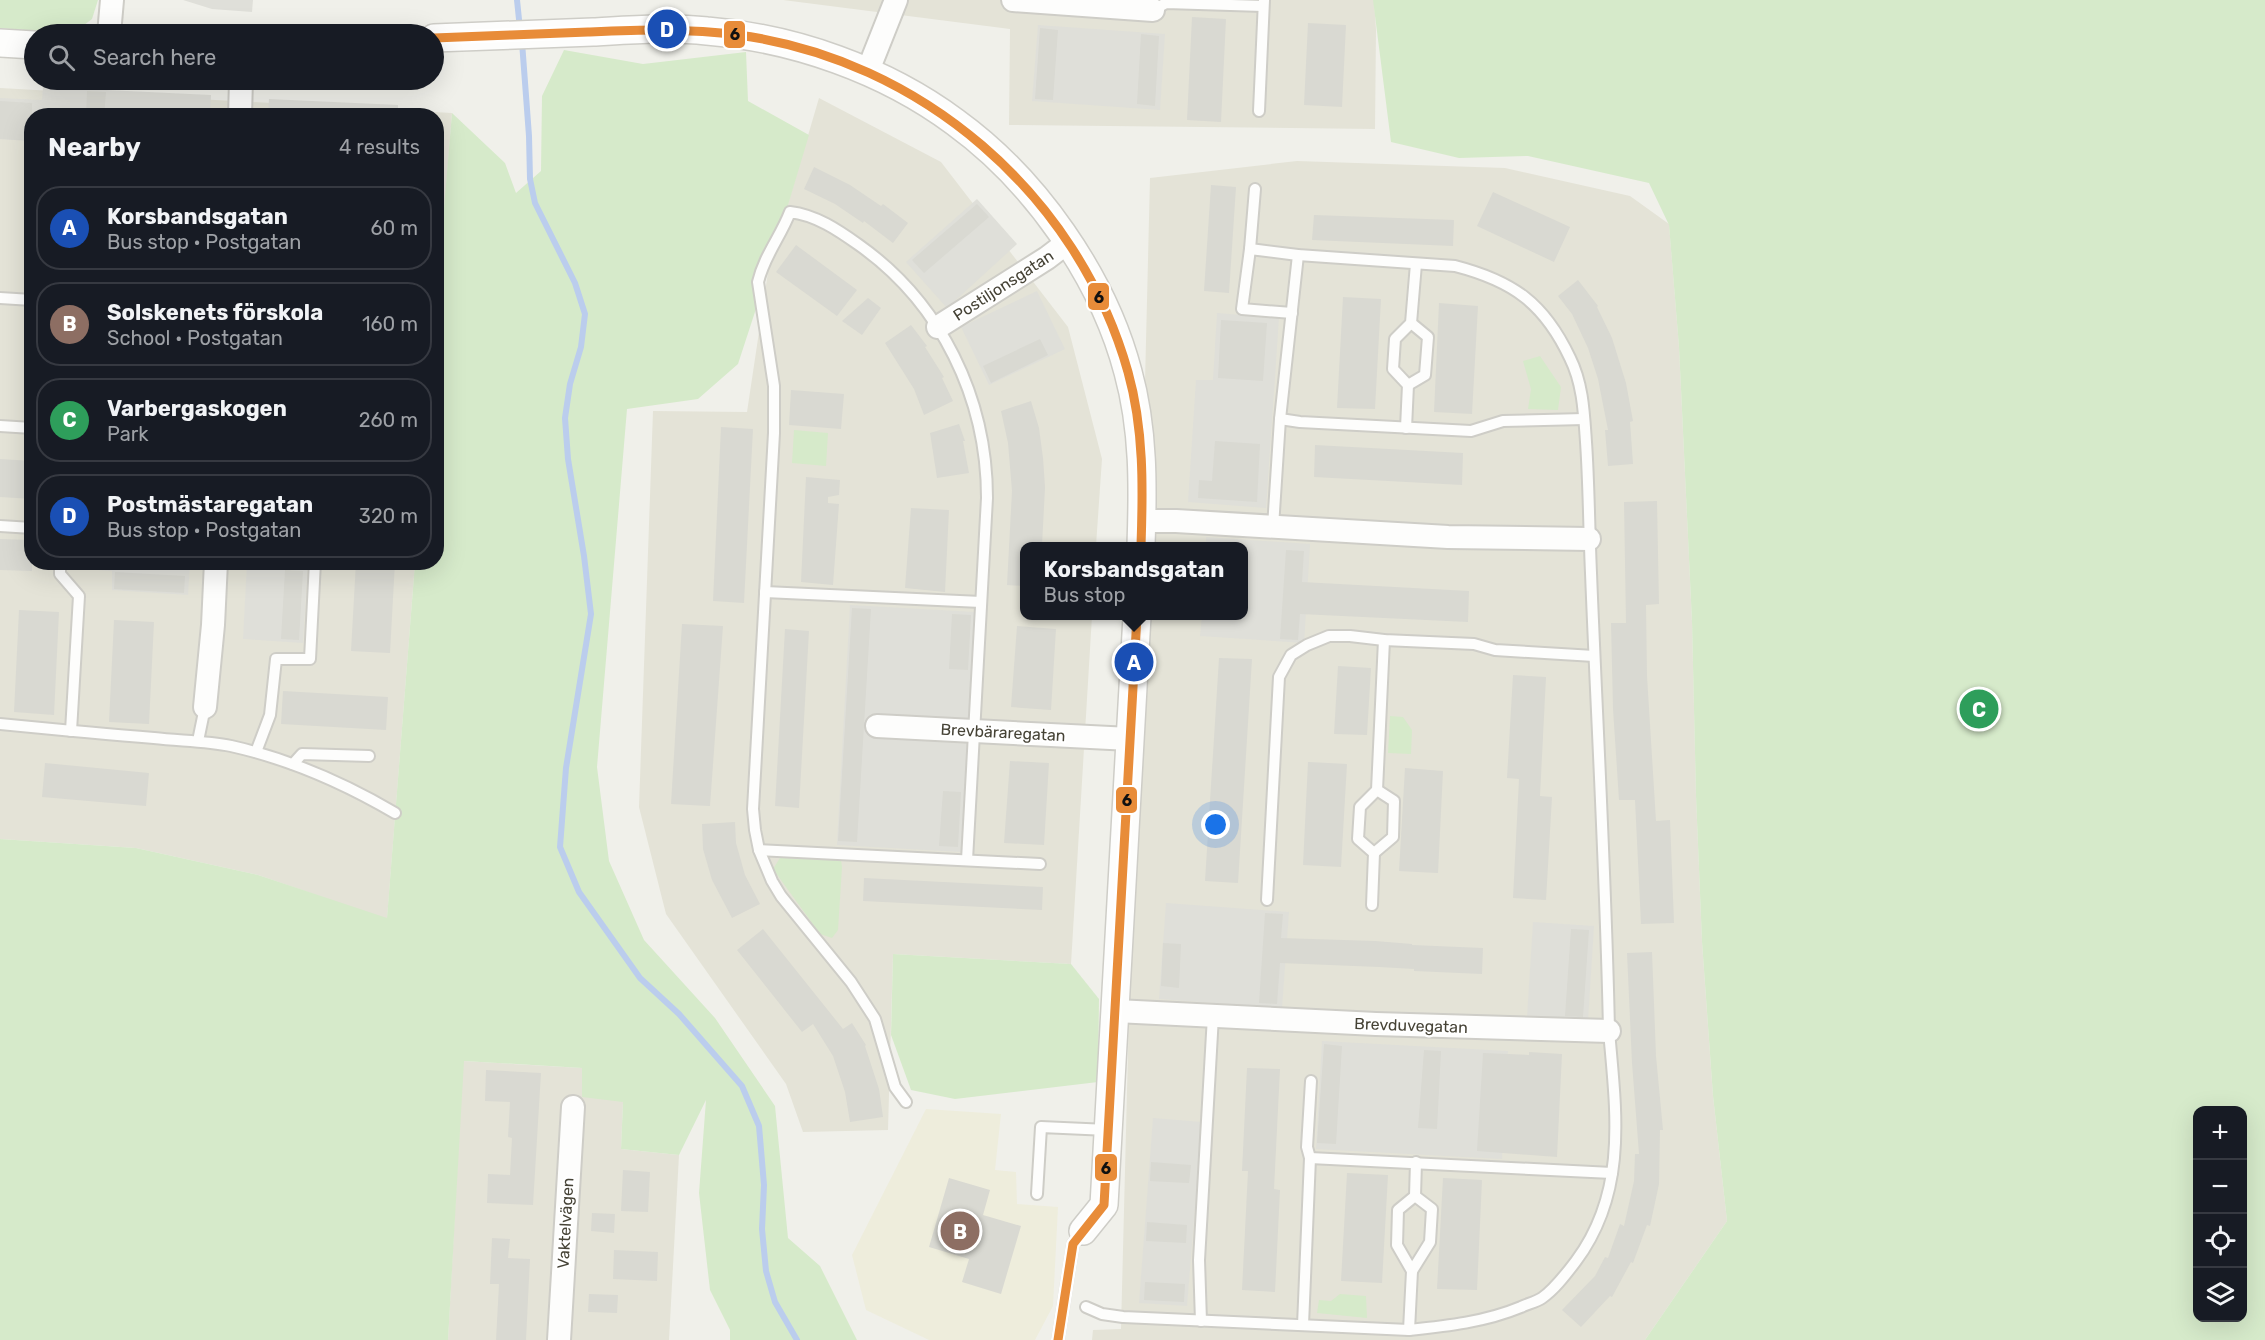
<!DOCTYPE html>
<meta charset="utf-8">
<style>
body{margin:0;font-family:Rubik,sans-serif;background:#20242c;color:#f1f3f6}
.controls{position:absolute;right:18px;bottom:18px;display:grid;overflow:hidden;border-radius:12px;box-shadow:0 6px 24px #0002}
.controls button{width:54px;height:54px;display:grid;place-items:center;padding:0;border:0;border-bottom:2px solid #363941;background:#171b24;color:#f1f3f6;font:30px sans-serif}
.you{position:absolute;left:1216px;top:825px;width:21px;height:21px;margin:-15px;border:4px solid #fff;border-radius:50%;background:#1a73e8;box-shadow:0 0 0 9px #1a73e833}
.badge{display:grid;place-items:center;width:39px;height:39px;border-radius:50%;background:#7c3aed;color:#fff;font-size:20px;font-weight:700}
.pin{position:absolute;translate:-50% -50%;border:3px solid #fff;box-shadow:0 2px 6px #0006}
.popup{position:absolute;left:1020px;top:542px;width:228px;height:78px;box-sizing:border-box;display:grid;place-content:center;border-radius:12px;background:#171b24;filter:drop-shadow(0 2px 4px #0005);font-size:20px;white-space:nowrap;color:#9ea1a6}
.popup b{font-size:22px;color:#f1f3f6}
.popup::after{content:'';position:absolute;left:50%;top:100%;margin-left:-12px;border:12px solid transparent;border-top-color:#171b24}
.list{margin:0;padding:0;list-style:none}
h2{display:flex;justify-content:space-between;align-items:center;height:78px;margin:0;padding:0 24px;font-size:26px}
h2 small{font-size:20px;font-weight:400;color:#9ea1a6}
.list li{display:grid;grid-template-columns:39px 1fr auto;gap:18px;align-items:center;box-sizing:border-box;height:84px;margin:0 12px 12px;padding:0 12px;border:2px solid #363941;border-radius:24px}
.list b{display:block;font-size:22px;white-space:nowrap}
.list p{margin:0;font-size:20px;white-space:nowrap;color:#9ea1a6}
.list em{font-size:20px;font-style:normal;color:#9ea1a6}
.icon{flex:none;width:33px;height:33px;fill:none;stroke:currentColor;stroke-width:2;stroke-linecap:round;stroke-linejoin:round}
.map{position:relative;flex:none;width:2265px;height:1340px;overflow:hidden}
.search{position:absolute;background:#171b24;box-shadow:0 6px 24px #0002;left:24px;top:24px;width:420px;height:66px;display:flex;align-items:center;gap:15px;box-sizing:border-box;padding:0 21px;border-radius:33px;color:#9ea1a6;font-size:22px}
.panel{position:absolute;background:#171b24;box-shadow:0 6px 24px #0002;left:24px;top:108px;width:420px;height:462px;border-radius:24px}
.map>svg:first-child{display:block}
.residential{fill:#e4e3d7}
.education{fill:#eeeddc}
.green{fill:#d6eaca;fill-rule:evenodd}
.parking{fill:#dfdfd9}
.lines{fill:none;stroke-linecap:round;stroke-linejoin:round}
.stream{stroke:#bbcded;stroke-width:6}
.building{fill:#d9d9d2}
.service-casing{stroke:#cecdc7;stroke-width:14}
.minor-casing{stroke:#cecdc7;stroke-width:26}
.tertiary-casing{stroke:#cecdc7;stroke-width:30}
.service{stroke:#fdfdfc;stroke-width:10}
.minor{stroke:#fdfdfc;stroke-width:22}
.tertiary{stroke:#fdfdfc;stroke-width:27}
.bus-1-casing{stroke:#fff;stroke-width:14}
.bus-1{stroke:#e88c39;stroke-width:9}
.labels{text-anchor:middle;stroke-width:4.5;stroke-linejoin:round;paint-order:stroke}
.street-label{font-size:16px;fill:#464336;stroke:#fff}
.line-badge{stroke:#fff;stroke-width:2}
.pale-badge-label{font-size:16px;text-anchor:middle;font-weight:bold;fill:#111}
</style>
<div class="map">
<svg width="2265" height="1340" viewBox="0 0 2265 1340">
<rect width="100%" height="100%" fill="#f0f0ea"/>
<!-- residential -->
<g class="residential">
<path d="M783,0H1374L1376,30L1375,129L1009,125L1010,29Z"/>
<path d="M0,88L452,113L437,302L436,116H32V562L415,563L387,919L258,875L136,848L0,839Z"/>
<path d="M819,98L941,162L1068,327L1102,459L1096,546H1024V616H1092L1071,964L893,954L888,1130L803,1132L786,1084L666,914L639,807L653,411L747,412L768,272Z"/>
<path d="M1297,161L1505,168L1630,196L1669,224L1679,347L1692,622L1696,796L1702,942L1713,1096L1727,1221L1645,1340H1092L1093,1330L1121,1329L1139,616H1244V546H1141L1150,178Z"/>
<path d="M463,1061L582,1068L623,1102L621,1149L679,1155L669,1340H448Z"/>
</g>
<!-- education -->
<path class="education" d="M926,1109L1001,1114L995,1170L1016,1172L1017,1204L1058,1207L1053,1306L1035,1340H929L866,1310L852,1255Z"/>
<!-- green -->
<g class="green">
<path d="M0,0H98L92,19L72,34L0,28Z"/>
<path d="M1373,0H2265V1340H1645L1727,1221L1713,1096L1702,942L1696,796L1692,622L1679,347L1669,225L1649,183L1528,156L1459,158L1391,142ZM2198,1110H2242V1318H2198Z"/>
<path d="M564,50L643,64L746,52L748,101L809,135L768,272L738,364L698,399L627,409L597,767L609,861L644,940L715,1018L775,1106L788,1238L820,1266L857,1340H730V1330L710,1290L699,1193L706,1100L679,1155L621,1149L623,1102L582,1097V1068L464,1061L448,1340H0V839L136,848L258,875L387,918L415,563L436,562V302L452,113L505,163L516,193L541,171L542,96Z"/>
<path d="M1540,356L1561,387L1558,410L1528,409L1531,389L1523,361Z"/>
<path d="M794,430L828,433L826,466L792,463Z"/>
<path d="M1390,716L1403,717L1412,730L1411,754L1388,753Z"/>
<path d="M780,858L841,860L842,867L838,930L832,938L820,934L773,869Z"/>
<path d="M893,954L1071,964L1099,999L1098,1082L955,1099L911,1090L891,1035Z"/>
<path d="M1340,1294L1366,1296L1367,1318L1317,1313L1319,1300L1331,1301Z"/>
</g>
<!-- parking -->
<g class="parking">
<path d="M183,0H253L252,12L212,9Z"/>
<path d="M1038,25L1165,34L1160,110L1032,101Z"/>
<path d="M43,87L211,95L210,115L32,116L31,141L0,139V98L42,100Z"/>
<path d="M269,99L398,105V115H268Z"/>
<path d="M977,199L1017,244L947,308L906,262Z"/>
<path d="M1037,291L1065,349L989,385L961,327Z"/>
<path d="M1217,313L1279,318L1266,508L1188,502L1196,380H1213Z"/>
<path d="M1206,537L1310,544L1304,643L1200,636L1202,616H1244V546H1206Z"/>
<path d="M70,562L190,563L188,595L112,590V571L69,568Z"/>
<path d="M247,563H308L303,643L243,639Z"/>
<path d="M850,605L975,612L962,852L837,845Z"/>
<path d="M1166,903L1289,912L1282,1008L1159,999Z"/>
<path d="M1533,922L1594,926L1588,1021L1527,1017Z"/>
<path d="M1322,1041L1508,1051L1502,1159L1316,1149Z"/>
<path d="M1153,1118L1202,1122L1187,1306L1139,1303Z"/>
</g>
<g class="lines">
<!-- stream -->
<g class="stream">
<path d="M517,0L520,29"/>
<path d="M522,42L529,136L530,179L535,203L575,283L585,314L581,347L570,384L565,418L568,459L584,556L591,614L566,768L560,847L579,892L640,978L679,1014L742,1086L759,1126L764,1185L762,1229L766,1271L775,1302L797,1340"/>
</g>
</g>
<!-- building -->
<g class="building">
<path d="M1192,17L1226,19L1221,122L1187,120Z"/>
<path d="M1308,23L1346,25L1342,107L1304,105Z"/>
<path d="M1040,28L1058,30L1053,100L1035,99Z"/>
<path d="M1141,34L1159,36L1155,106L1137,104Z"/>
<path d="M87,91L106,92L104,116H86Z"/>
<path d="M0,101L32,103V141L0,139Z"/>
<path d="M814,167L850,185L881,206L883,204L908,223L893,243L864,221L863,223L835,204L804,189Z"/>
<path d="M1211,185L1236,187L1229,293L1204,291Z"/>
<path d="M1493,192L1570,227L1554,262L1477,226Z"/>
<path d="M977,204L989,217L924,273L912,260Z"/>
<path d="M1314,215L1454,220L1453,246L1312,240Z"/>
<path d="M796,245L857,290L837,316L776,272Z"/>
<path d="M1578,280L1598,306L1597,307L1612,338L1626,383L1633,421L1630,422L1633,464L1608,466L1605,430H1608L1598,379L1588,348L1572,314L1558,296Z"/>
<path d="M1343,297L1381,299L1375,409L1337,408Z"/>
<path d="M868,298L881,308L862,335L842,321Z"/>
<path d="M1439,303L1478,306L1472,414L1434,412Z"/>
<path d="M1221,320L1267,323L1263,381L1218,378Z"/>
<path d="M911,325L927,346L925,347L944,377L942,378L953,401L924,415L914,389L885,343Z"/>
<path d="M1040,339L1048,355L991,383L983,366Z"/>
<path d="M791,390L844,394L841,429L789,425Z"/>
<path d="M1031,401L1039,428L1043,458L1045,487L1042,546H1024V586L1007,585L1012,491L1008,443L1001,411Z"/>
<path d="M959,424L965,441H963L969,473L937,478L930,433Z"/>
<path d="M721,427L753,429L744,603L713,601Z"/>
<path d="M1215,441L1260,444L1257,502L1198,498L1199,480L1212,481Z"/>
<path d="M1315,445L1463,453L1462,485L1314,477Z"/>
<path d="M0,459L32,461V499L0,497Z"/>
<path d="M806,477L840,480L839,495L828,497V503L839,504L833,585L801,582Z"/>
<path d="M1657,501L1659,604L1646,605L1647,676L1656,821L1670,820L1674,923L1641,924L1635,800H1619L1613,709L1611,623H1626L1624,502Z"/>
<path d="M911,508L949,510L945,592L905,588Z"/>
<path d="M0,539L32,540V571L0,570Z"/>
<path d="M1286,550L1304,551L1302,582L1469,591L1468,622L1300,614L1298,640L1280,639Z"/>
<path d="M356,562H395L390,653L351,651Z"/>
<path d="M285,570L303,571L299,640L281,639Z"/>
<path d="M115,572L185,576L184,593L114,589Z"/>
<path d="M852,608L871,609L857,842L838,841Z"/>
<path d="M19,610L59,612L54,715L14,712Z"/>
<path d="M952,614L971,615L968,670L949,669Z"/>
<path d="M114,620L154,622L149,724L109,722Z"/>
<path d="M682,624L723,626L710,806L671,804Z"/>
<path d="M1017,626L1056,629L1051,710L1011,707Z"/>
<path d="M785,629L809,631L799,808L775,806Z"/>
<path d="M1219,658L1252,659L1238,883L1205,881Z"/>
<path d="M1338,666L1371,668L1367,735L1334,734Z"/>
<path d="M1513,675L1546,677L1540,796L1552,797L1546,900L1513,898L1519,779L1507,778Z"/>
<path d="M283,691L388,697L386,730L281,724Z"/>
<path d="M1010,761L1049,763L1044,845L1004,843Z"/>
<path d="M1308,762L1347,764L1341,867L1303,865Z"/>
<path d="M45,763L149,773L146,806L42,797Z"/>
<path d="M1405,768L1443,771L1438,873L1399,871Z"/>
<path d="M943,791L961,792L958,847L939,846Z"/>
<path d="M735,822L736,843L745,875L760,904L732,918L712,880L703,849L702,824Z"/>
<path d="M864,878L1043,887L1042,910L863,901Z"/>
<path d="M1265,913L1283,914L1281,938L1375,941L1412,944V945L1483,948L1482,974L1414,971V969L1379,967L1280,963L1277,1004L1259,1003Z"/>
<path d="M763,929L843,1029L852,1023L866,1045L865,1046L879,1089L883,1117L850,1122L845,1092L833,1056L813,1024L802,1032L737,950Z"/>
<path d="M1571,929L1589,930L1583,1017L1565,1016Z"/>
<path d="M1163,943L1181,944L1179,988L1161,986Z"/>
<path d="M1652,952L1656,1056L1663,1130H1660L1659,1184L1650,1226L1647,1225L1633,1263L1631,1262L1612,1297L1610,1296L1581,1327L1562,1310L1595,1276L1605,1257L1608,1258L1620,1224L1624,1226L1634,1181L1635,1154H1639L1632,1063L1627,953Z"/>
<path d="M1324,1044L1342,1046L1336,1144L1317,1143Z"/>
<path d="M1424,1050L1441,1051L1437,1129L1418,1128Z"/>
<path d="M1529,1052L1562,1054L1557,1157L1477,1151L1483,1053L1529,1055Z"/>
<path d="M1247,1068L1280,1069L1274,1189L1280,1190L1275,1292L1242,1290L1248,1171H1242Z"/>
<path d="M486,1070L541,1073L533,1205L487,1203L488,1174L510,1175L512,1138L508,1137L510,1102L485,1101Z"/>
<path d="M1151,1162L1191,1165L1189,1183L1150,1181Z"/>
<path d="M623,1170L650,1172L648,1212L621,1211Z"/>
<path d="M1347,1173L1388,1175L1382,1283L1341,1281Z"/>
<path d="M949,1178L990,1190L983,1215L1021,1226L1001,1294L962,1282L969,1259L929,1247Z"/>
<path d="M1443,1178L1482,1180L1477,1290L1437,1289Z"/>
<path d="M592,1213L615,1214L614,1233L591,1231Z"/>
<path d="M1147,1222L1187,1225L1186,1243L1146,1241Z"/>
<path d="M492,1238L510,1239L508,1258L530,1259L526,1340H496L499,1284H490Z"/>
<path d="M614,1250L658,1252L657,1281L613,1279Z"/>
<path d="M1145,1282L1185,1284L1184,1302L1144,1300Z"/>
<path d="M589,1294L618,1295L617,1313L588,1312Z"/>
</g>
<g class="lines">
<!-- service casing -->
<g class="service-casing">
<g id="service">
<path d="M1153,10L1166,3L1263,6"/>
<path d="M1259,111L1264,0"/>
<path d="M1255,189L1250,249L1242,309L1292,313"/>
<path d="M0,298L32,300"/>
<path d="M1408,385L1425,375L1428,337L1411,323"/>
<path d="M1280,419L1300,422L1471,431L1503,421L1584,419"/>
<path d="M0,426L32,428"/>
<path d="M1406,428L1408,385L1393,369L1395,339L1411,323L1416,264"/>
<path d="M0,526L32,528"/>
<path d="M1273,527L1280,419L1298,255"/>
<path d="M60,562V574L79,596L71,731"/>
<path d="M765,592L981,602"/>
<path d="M0,724C51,729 103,734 154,738C180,741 206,741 231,746C289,759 344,783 395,813"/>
<path d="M198,741L205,707"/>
<path d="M256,752L270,715L276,659H310L315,562"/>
<path d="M293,764L302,754L369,756"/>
<path d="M759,850L1040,864"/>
<path d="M1374,853L1393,837L1394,801L1377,790"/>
<path d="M1267,900L1279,677L1291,655L1307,645L1329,636H1350L1384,640L1474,644L1495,650L1594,656"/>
<path d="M1372,905L1374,853L1358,839L1360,807L1377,790L1384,640"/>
<path d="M906,1102L895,1087L875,1019L851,982L781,896L772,881L759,850L755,830L753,809L774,433V386L758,282C764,256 781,236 790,212C816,215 838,230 859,245C941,303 987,398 987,498L967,860"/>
<path d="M1310,1158L1612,1173"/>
<path d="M1037,1194L1041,1127L1108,1130"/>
<path d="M1412,1271L1430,1242L1432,1209L1415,1196"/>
<path d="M1086,1307L1102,1314L1123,1317L1409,1330C1447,1326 1485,1322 1521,1307C1527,1304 1536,1302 1542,1298C1555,1289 1566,1274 1576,1261C1628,1191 1616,1112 1609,1031C1606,878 1597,726 1591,573C1589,529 1589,486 1586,442C1584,413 1583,384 1570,358C1544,303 1513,281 1455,266L1298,255L1250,249"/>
<path d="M1201,1321L1199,1260L1213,1016"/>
<path d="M1303,1325L1310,1158L1307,1147L1311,1081"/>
<path d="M1409,1330L1412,1271L1397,1245L1398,1210L1415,1196L1416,1162"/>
<path d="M1058,1340L1073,1244L1083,1231"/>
</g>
</g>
<!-- minor casing -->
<g class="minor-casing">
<g id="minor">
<path d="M1013,0L1153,10"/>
<path d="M109,34L112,0"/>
<path d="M867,73L896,0"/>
<path d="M240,116L241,80"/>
<path d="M938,327L1047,258L1068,242"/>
<path d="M1142,521H1176L1448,537L1589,539"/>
<path d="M205,707L213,625L216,562"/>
<path d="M877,726L1130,739"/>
<path d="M1116,1011L1376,1024L1609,1031"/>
<path d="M559,1340L573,1107"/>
</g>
</g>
<!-- tertiary casing -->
<g class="tertiary-casing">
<g id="tertiary">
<path d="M434,38C487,36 540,34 593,32C631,30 669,27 707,31C794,38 885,70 955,122C1035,180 1103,277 1128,372C1144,430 1143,488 1141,546"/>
<path d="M0,43L34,45"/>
<path d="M1083,1231L1104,1205L1137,616"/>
</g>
</g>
<!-- service -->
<use href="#service" class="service"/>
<!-- minor -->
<use href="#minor" class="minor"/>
<!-- tertiary -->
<use href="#tertiary" class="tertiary"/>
<!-- bus-1 casing -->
<g class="bus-1-casing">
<g id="bus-1">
<path d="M434,38C485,36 537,34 588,32C639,30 687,28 738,35C920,59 1078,194 1128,372C1144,429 1143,488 1141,546"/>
<path d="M1058,1340L1073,1244L1104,1205L1137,616"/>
</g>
</g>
<!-- bus-1 -->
<use href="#bus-1" class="bus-1"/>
</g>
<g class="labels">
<!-- street labels -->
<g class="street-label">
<text transform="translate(1003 285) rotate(-33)" y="6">Postiljonsgatan</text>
<text transform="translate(1003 732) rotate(3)" y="6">Brevbäraregatan</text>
<text transform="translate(1411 1025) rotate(2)" y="6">Brevduvegatan</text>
<text transform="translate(565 1223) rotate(-87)" y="6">Vaktelvägen</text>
</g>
</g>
<g class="line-badge">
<rect x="723" y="20" width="23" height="29" rx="6" fill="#e88c39"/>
<rect x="1087" y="282" width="23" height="29" rx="6" fill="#e88c39"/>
<rect x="1115" y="786" width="23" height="28" rx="6" fill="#e88c39"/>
<rect x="1094" y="1153" width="24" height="29" rx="6" fill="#e88c39"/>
</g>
<g class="pale-badge-label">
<text x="735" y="40">6</text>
<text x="1099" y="303">6</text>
<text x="1127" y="806">6</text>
<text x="1106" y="1174">6</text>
</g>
</svg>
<div class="controls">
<button>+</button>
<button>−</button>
<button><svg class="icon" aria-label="locate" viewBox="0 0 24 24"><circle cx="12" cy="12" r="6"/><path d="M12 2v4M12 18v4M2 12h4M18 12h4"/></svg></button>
<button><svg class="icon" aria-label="layers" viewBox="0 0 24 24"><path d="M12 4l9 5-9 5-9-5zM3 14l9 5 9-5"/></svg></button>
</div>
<div class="you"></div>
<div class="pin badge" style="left:1134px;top:662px;background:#1a4fb4">A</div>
<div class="popup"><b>Korsbandsgatan</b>Bus stop</div>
<div class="pin badge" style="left:960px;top:1231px;background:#8d6e63">B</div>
<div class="pin badge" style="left:1979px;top:709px;background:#2e9e5b">C</div>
<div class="pin badge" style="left:667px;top:29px;background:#1a4fb4">D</div>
<div class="search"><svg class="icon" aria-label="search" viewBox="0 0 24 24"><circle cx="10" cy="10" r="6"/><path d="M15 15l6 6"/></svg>Search here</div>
<section class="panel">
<h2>Nearby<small>4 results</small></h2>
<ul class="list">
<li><span class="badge" style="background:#1a4fb4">A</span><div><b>Korsbandsgatan</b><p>Bus stop · Postgatan</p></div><em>60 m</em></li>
<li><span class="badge" style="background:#8d6e63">B</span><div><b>Solskenets förskola</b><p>School · Postgatan</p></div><em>160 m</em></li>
<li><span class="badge" style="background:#2e9e5b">C</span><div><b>Varbergaskogen</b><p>Park</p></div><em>260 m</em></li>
<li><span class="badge" style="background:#1a4fb4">D</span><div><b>Postmästaregatan</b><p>Bus stop · Postgatan</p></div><em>320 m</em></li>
</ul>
</section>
</div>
